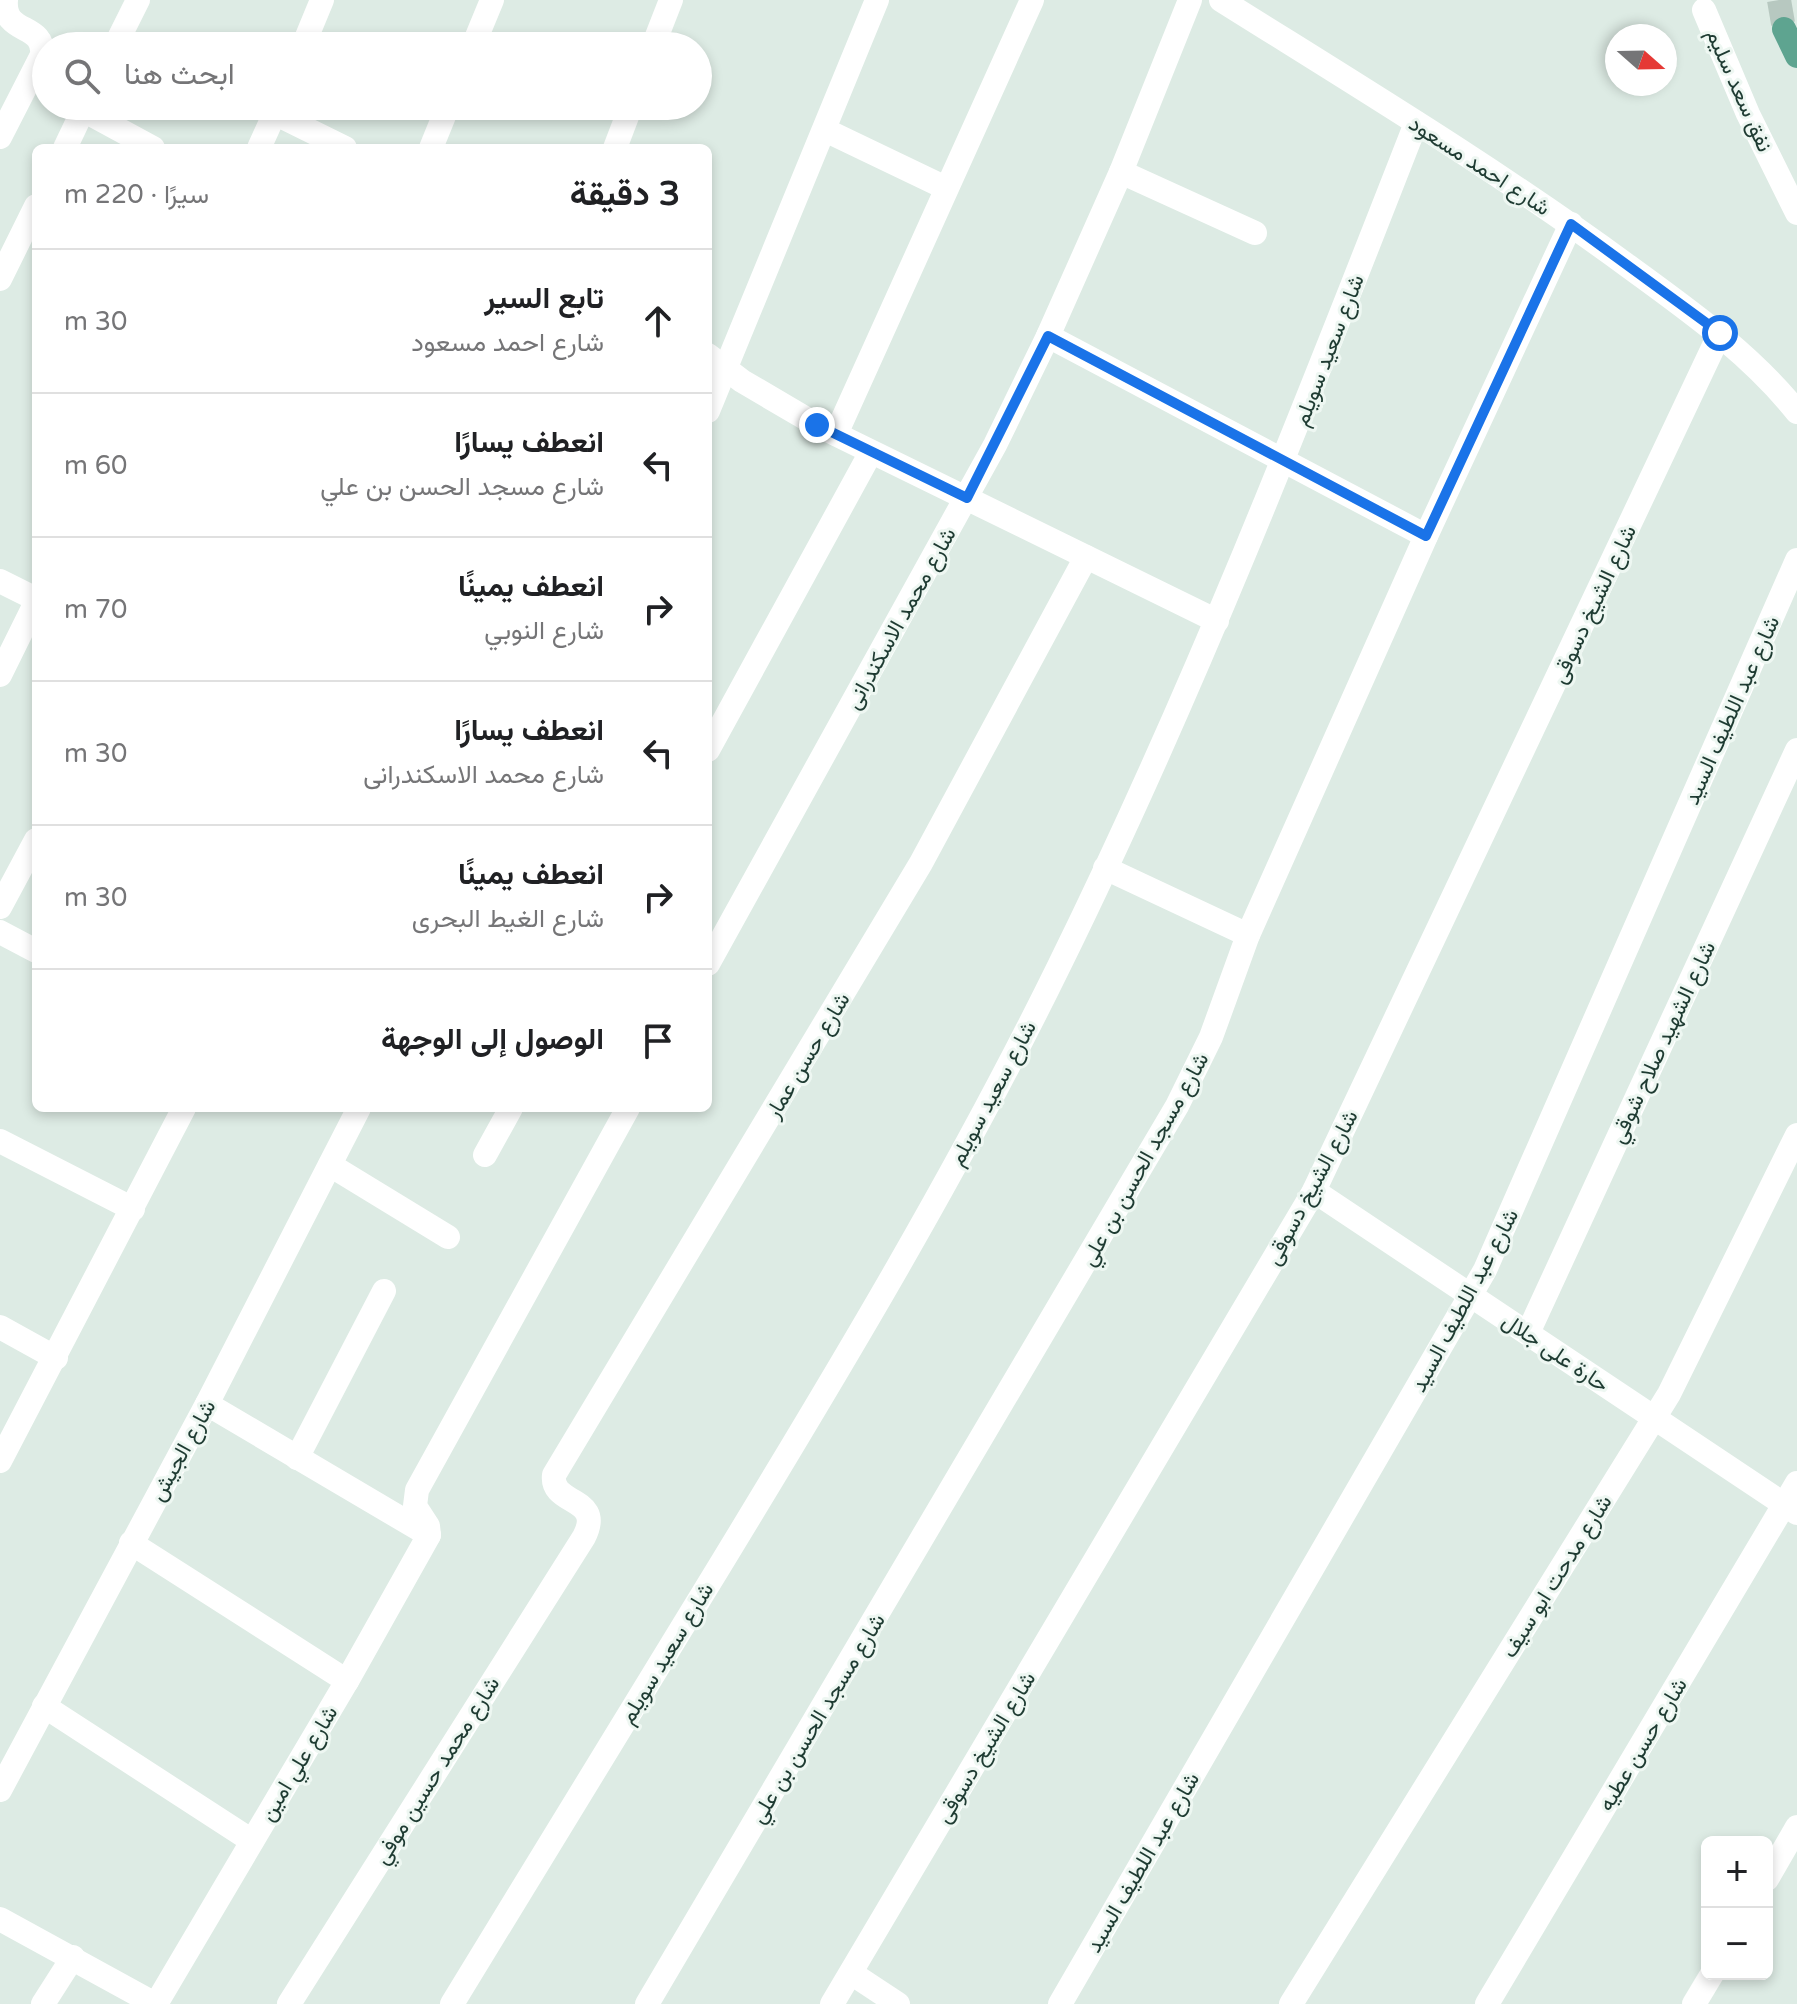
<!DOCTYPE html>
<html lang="ar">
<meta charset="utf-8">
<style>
body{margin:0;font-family:"Varela Round",Vazirmatn,sans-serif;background:#f6f6f6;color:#202124;direction:rtl}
.controls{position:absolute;right:24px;bottom:24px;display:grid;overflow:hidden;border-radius:12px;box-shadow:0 4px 12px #0003}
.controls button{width:72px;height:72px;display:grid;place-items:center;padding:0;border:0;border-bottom:2px solid #e0e0e0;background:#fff;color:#202124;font:40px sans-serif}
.compass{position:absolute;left:1605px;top:24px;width:72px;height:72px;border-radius:50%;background:#fff;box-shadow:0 4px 12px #0003;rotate:110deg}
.stop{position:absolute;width:24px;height:24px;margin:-18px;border:6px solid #1a73e8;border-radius:50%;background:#fff}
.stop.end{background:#1a73e8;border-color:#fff;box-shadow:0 2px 8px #0008}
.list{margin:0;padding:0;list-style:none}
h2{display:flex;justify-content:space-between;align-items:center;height:104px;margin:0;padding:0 32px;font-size:34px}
h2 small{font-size:26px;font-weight:400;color:#757577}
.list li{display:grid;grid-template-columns:52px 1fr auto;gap:24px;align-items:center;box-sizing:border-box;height:144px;padding:0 32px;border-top:2px solid #e0e0e0}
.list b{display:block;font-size:30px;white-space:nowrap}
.list p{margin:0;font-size:26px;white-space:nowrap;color:#757577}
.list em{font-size:26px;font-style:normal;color:#757577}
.icon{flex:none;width:44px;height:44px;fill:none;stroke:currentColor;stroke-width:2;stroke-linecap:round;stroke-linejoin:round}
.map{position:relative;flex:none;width:1797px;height:2004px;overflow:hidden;direction:ltr}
.search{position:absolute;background:#fff;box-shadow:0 4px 12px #0003;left:32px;top:32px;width:680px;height:88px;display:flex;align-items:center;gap:20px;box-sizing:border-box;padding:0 28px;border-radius:44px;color:#757577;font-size:30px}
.panel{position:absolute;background:#fff;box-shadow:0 4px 12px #0003;left:32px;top:144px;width:680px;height:968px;border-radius:12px;direction:rtl}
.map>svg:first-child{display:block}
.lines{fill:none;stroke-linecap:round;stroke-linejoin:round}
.primary-tunnel{stroke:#b7c8c0;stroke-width:24;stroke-dasharray:24 12;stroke-linecap:butt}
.street{stroke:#fff;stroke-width:24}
.secondary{stroke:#fff;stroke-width:24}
.primary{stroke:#5ea490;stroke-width:24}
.route{stroke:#1a73e8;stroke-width:10}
.labels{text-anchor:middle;stroke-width:6;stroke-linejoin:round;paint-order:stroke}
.street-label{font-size:22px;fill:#1e3b32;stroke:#eef7f2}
</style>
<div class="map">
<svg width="1797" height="2004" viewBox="0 0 1797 2004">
<rect width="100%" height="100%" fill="#ddebe4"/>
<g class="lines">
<!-- primary-tunnel -->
<path class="primary-tunnel" d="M1779,0L1784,29"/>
<!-- street -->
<g class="street">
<path d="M1221,0C1358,86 1497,170 1628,266C1688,310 1750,353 1797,412"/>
<path d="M115,46L138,0"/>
<path d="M303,46L322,0"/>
<path d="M473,46L492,0"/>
<path d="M653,46L671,0"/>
<path d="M260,106L345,148"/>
<path d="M83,110L153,148"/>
<path d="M825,130L946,188"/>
<path d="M0,137L42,55C45,22 3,36 6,0"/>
<path d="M65,148L85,106"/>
<path d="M259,148L278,106"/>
<path d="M431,148L448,106"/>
<path d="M615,148L631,106"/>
<path d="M1121,172L1255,233"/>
<path d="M0,279L36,206"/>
<path d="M1048,336L1426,536"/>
<path d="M708,355L742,381L817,425L1217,621"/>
<path d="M708,411L877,0"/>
<path d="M836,434L1032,0"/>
<path d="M0,581L36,599"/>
<path d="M0,675L36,602"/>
<path d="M708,750L871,452"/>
<path d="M1105,868L1248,935"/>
<path d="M0,907L36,840"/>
<path d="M0,932L36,951"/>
<path d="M708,964L995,445L1048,336L1121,172L1190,0"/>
<path d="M0,1141L133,1209"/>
<path d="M485,1155L511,1108"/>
<path d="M330,1165L448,1237"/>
<path d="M1314,1191L1797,1513"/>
<path d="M0,1327L56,1358"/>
<path d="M1528,1333L1797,750"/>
<path d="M207,1404L429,1535"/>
<path d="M297,1458L384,1291"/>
<path d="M0,1461L184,1108"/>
<path d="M131,1543L347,1681"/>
<path d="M44,1706L252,1841"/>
<path d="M0,1790L207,1404L359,1108"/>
<path d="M1767,1879L1797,1827"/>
<path d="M0,1919L155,2004"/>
<path d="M851,1973L898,2004"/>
<path d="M43,2004L73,1957"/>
<path d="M156,2004L347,1681L429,1535L428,1526L415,1506L417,1490L628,1108"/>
<path d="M289,2004L584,1537C605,1496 550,1506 554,1475L921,863L1086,557"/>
<path d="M452,2004C543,1856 633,1707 724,1559C842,1365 959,1170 1059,966C1194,692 1305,407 1416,123"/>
<path d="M647,2004L1177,1106L1211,1037L1248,935L1426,536L1571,224"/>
<path d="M832,2004L1314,1191L1720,333"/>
<path d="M1060,2004L1485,1270L1797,560"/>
<path d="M1291,2004L1669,1394L1797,1135"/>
<path d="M1487,2004L1797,1483"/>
<path d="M1694,2004L1712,1974"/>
</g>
<!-- secondary -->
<path class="secondary" d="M1704,10L1748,114L1797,213"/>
<!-- primary -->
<path class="primary" d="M1784,29L1797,56"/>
</g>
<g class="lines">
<!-- route -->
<path class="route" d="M817,425L967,498L1048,336L1426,536L1571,224L1720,333"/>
</g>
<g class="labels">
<!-- street labels -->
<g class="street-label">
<text transform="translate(1740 90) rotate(66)" y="8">نفق سعد سليم</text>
<text transform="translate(1480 165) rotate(33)" y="8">شارع احمد مسعود</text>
<text transform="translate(1328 350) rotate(-69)" y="8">شارع سعيد سويلم</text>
<text transform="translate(1593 604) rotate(-65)" y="8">شارع الشيخ دسوقى</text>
<text transform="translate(900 618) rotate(-61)" y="8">شارع محمد الاسكندرانى</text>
<text transform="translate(1731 710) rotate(-66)" y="8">شارع عبد اللطيف السيد</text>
<text transform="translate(1662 1042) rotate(-65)" y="8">شارع الشهيد صلاح شوقي</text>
<text transform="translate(807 1055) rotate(-59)" y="8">شارع حسن عمار</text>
<text transform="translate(992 1093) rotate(-62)" y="8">شارع سعيد سويلم</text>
<text transform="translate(1144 1159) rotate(-61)" y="8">شارع مسجد الحسن بن علي</text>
<text transform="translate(1311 1187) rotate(-62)" y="8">شارع الشيخ دسوقى</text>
<text transform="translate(1464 1300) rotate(-62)" y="8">شارع عبد اللطيف السيد</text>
<text transform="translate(1556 1352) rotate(34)" y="8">حارة على جلال</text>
<text transform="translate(182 1450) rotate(-61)" y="8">شارع الجيش</text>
<text transform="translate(1556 1576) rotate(-58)" y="8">شارع مدحت ابو سيف</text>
<text transform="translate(666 1653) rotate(-59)" y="8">شارع سعيد سويلم</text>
<text transform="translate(817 1718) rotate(-59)" y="8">شارع مسجد الحسن بن علي</text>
<text transform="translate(1642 1744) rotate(-59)" y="8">شارع حسن عطيه</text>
<text transform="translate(985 1747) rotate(-59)" y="8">شارع الشيخ دسوقى</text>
<text transform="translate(298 1763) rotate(-59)" y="8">شارع علي امين</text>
<text transform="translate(436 1770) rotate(-58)" y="8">شارع محمد حسين موفي</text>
<text transform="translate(1142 1862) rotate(-60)" y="8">شارع عبد اللطيف السيد</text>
</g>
</g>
</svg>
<div class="controls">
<button>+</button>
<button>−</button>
</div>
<svg class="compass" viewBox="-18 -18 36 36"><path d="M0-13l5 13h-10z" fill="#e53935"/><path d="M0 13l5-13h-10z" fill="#757577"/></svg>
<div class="stop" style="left:1720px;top:333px"></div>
<div class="stop end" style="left:817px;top:425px"></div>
<div class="search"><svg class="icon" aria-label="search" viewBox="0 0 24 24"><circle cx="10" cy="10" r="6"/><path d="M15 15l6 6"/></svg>ابحث هنا</div>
<section class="panel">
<h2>3 دقيقة<small>سيرًا · 220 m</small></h2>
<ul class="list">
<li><svg class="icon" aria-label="ahead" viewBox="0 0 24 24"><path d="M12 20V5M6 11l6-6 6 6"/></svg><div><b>تابع السير</b><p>شارع احمد مسعود</p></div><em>30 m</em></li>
<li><svg class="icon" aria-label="left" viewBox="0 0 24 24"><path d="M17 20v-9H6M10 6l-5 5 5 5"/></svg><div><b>انعطف يسارًا</b><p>شارع مسجد الحسن بن علي</p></div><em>60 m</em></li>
<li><svg class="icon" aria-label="right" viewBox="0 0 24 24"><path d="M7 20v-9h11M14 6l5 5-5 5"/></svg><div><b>انعطف يمينًا</b><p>شارع النوبي</p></div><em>70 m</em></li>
<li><svg class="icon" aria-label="left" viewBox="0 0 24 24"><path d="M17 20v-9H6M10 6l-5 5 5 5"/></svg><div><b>انعطف يسارًا</b><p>شارع محمد الاسكندرانى</p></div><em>30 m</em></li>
<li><svg class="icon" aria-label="right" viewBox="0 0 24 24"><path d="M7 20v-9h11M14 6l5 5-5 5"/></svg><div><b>انعطف يمينًا</b><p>شارع الغيط البحرى</p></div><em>30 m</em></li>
<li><svg class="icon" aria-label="arrive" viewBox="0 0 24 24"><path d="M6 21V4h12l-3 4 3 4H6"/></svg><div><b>الوصول إلى الوجهة</b></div></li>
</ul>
</section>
</div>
